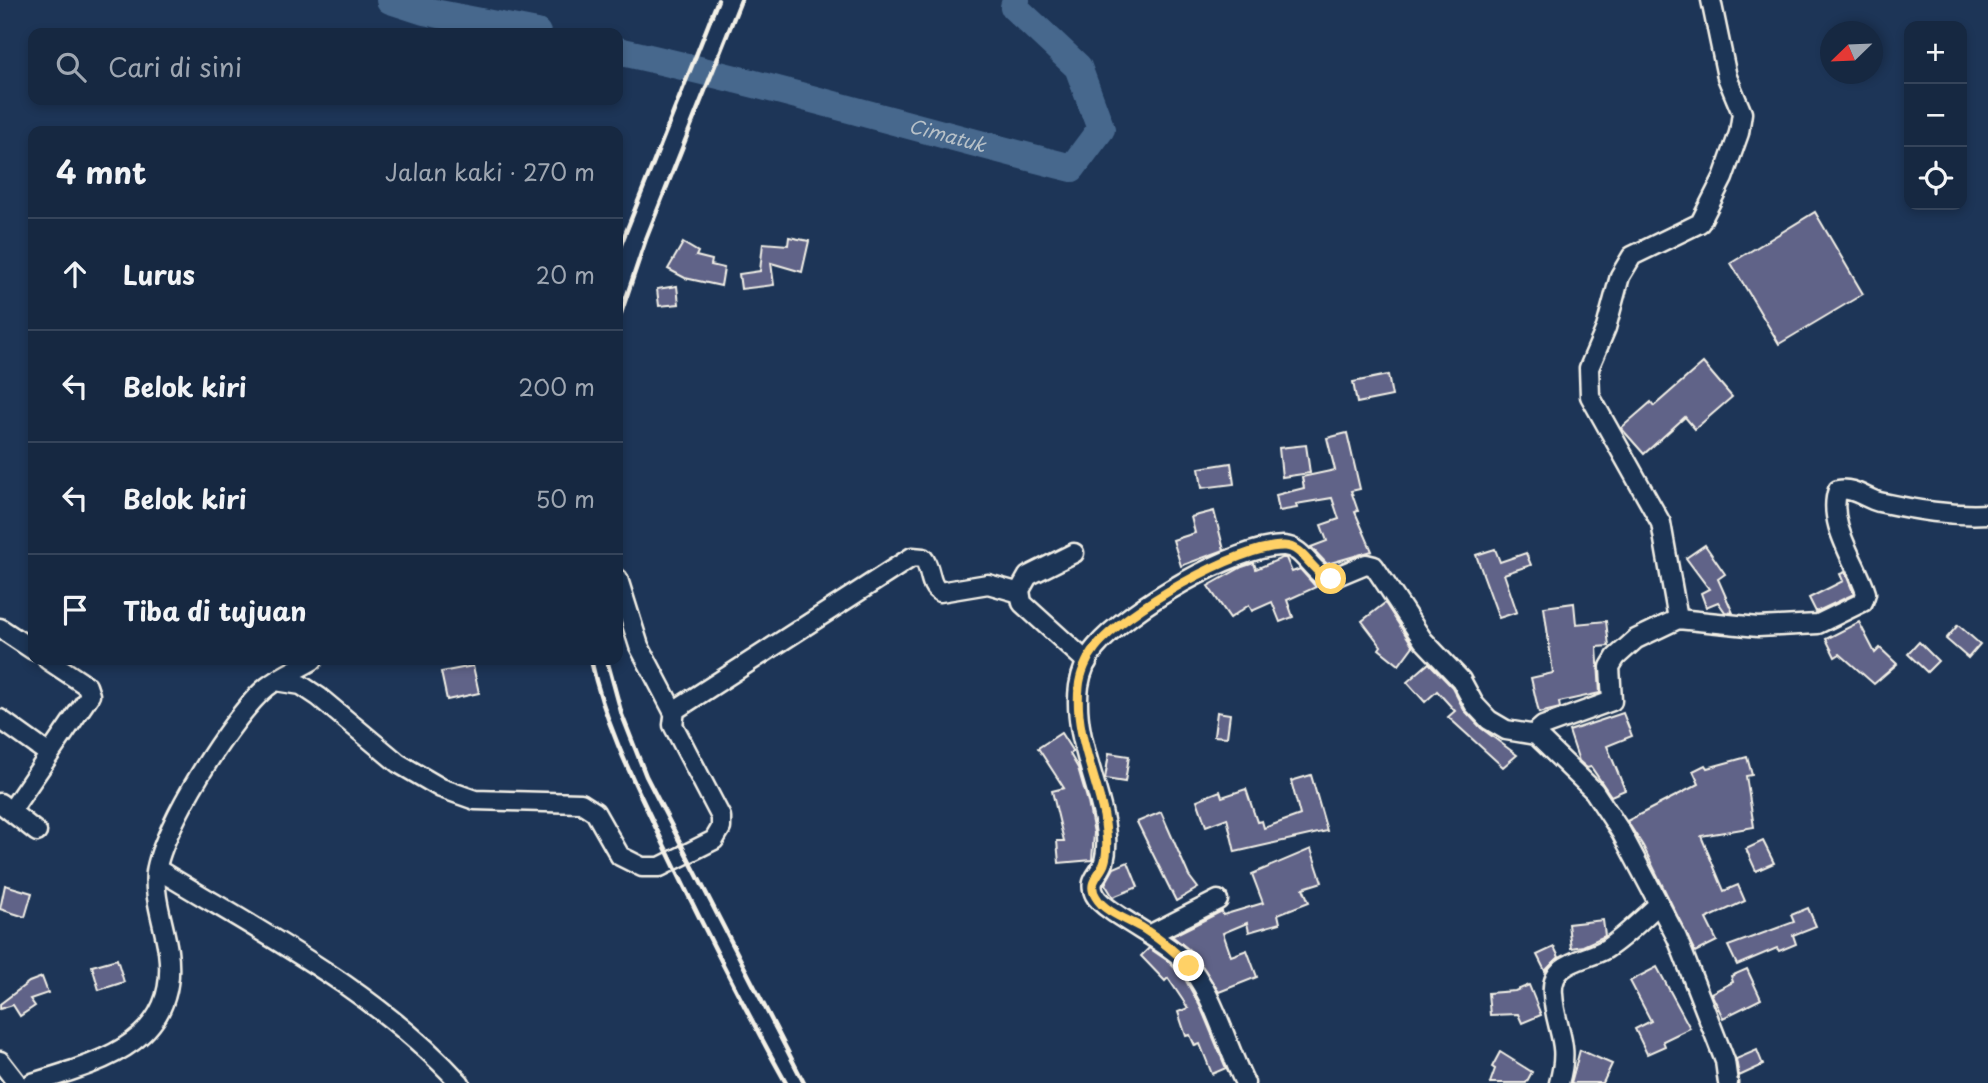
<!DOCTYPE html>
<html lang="id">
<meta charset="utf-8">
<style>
body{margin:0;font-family:"Playpen Sans",sans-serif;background:#23344c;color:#f1f3f6}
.controls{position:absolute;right:21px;top:21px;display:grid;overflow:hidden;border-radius:14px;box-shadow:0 4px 10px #0003}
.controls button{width:63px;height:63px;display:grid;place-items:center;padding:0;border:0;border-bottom:2px solid #35445a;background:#162841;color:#f1f3f6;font:35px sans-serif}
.compass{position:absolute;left:1820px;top:21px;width:63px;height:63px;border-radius:50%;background:#162841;box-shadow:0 4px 10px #0003;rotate:247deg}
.stop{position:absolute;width:21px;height:21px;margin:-16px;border:5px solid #ffd166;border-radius:50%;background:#fff}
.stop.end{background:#ffd166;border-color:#fff;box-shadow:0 2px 7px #0008}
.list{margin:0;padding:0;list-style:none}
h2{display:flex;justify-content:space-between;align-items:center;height:91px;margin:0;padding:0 28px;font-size:30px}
h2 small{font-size:23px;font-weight:400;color:#9ea6b1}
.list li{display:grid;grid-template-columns:46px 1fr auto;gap:21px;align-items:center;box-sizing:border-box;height:112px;padding:0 28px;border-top:2px solid #35445a}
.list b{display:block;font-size:26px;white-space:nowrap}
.list em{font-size:23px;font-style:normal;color:#9ea6b1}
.icon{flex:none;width:38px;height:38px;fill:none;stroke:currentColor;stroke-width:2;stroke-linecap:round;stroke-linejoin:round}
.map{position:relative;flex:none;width:1988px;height:1083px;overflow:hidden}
.search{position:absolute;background:#162841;box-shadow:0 4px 10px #0003;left:28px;top:28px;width:595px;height:77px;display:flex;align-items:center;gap:18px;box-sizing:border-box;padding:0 24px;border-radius:14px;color:#9ea6b1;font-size:26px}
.panel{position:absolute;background:#162841;box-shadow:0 4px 10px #0003;left:28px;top:126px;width:595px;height:539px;border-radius:14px}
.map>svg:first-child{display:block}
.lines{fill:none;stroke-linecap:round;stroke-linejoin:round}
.river{stroke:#47688d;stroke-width:28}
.building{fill:#616488;stroke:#f4f1e8;stroke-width:2}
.minor-casing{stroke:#f4f1e8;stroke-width:23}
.minor{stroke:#1d3557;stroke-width:18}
.rail{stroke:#f4f1e8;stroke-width:4.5}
.route{stroke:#ffd166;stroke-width:9}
.labels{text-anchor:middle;stroke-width:6;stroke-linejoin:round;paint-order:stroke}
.water-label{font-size:19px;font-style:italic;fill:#b7c1c8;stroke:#1d3557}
</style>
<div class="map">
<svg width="1988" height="1083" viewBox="0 0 1988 1083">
<rect width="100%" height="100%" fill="#1d3557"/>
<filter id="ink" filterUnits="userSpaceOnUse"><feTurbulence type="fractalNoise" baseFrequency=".0143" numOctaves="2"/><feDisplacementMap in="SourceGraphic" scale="14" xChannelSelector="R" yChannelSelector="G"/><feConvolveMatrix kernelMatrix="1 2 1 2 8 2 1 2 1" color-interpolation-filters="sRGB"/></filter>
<g filter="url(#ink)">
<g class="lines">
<!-- river -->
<g class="river">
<path d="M390,0L424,11L537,33"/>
<path id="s1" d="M618,51C771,85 920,130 1072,168L1101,129L1078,67L1014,7L1016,0"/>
</g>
</g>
<!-- building -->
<g class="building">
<path d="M1815,212L1863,294L1779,344L1731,263Z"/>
<path d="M789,237L809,241L802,272L771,263L774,285L741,289L739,274L760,271L763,243L788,245Z"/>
<path d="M683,243L698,252L696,256L712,260L711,265L724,268L721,286L685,278L668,269Z"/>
<path d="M677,286L679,304L659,306L657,289Z"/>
<path d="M1703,363L1732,397L1695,429L1685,417L1644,454L1621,428L1651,402L1654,406Z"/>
<path d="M1388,375L1392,396L1357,403L1353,382Z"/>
<path d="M1347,433L1360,489L1351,491L1358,511L1355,512L1372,551L1327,564L1311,547L1327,541L1321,525L1339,519L1332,498L1296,504L1297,508L1279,511L1276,495L1304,488L1302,477L1335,470L1327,438Z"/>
<path d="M1306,445L1310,473L1282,477L1279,448Z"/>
<path d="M1231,463L1234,484L1202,488L1199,468Z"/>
<path d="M1214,511L1224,550L1181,566L1173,540L1195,533L1191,517Z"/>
<path d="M1705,545L1725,574L1718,579L1733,613L1725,612L1718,602L1706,607L1701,593L1709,589L1686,558Z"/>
<path d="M1495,549L1500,562L1526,553L1531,565L1504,574L1517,612L1499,618L1476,555Z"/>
<path d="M1282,558H1286L1292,572L1300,569L1316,587L1287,600L1293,617L1280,622L1272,602L1252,611L1249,605L1230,618L1208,586L1242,567L1254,563L1256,569Z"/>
<path d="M1845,572L1854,594L1816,612L1809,598L1843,581L1840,574Z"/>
<path d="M1385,603L1413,646L1399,665L1379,649L1381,646L1362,621Z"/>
<path d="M1574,603L1576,624L1606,621L1609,646L1597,647L1600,693L1559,702L1560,708L1539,713L1531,678L1553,673L1544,607Z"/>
<path d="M1859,622L1875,653L1880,648L1897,664L1874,684L1840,654L1835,657L1826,639Z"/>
<path d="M1958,625L1980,644L1968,658L1946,639Z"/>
<path d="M1919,642L1938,661L1927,672L1908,654Z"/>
<path d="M1429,663L1452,687L1464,710L1481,728L1517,755L1503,767L1448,717L1455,711L1437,691L1425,702L1407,682Z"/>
<path d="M473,666L479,693L447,700L441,672Z"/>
<path d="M1217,712L1230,714L1227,737L1214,736Z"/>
<path d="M1623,713L1632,736L1607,746L1625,790L1611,796L1591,767L1587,768L1579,761L1569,731Z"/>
<path d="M1061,733L1073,752L1070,754L1078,768L1088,802L1094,833L1092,860L1059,863L1057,841H1064L1052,791L1064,788L1038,748Z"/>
<path d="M1109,753L1129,756L1125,782L1105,779Z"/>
<path d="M1747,757L1752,775L1746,776L1754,827L1701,836L1724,891L1738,885L1745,901L1706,919L1717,941L1695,952L1643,846L1627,821L1699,784L1693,771L1705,765L1707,768Z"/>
<path d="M1311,775L1327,831L1235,852L1227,818L1206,826L1197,800L1220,791L1222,797L1246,789L1257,822L1262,821L1264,828L1300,815L1291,781Z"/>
<path d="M1161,812L1189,876L1198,888L1176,901L1137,822Z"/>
<path d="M1763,841L1774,863L1756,871L1746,849Z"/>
<path d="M1311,849L1322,882L1303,888L1309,902L1278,914L1280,923L1249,932L1247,923L1223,933L1231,956L1247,950L1257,977L1219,992L1193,953L1172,936L1222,911L1223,915L1263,903L1252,874Z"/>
<path d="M1128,862L1138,887L1113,897L1105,884L1114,868Z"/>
<path d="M5,885L32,893L25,917L0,909Z"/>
<path d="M1808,908L1816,926L1793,935L1796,944L1779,951L1777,948L1737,965L1728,946L1794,922L1791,915Z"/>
<path d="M1603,920L1605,936L1583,946L1571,948L1568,924Z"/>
<path d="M1554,947L1559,957L1545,971L1537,955Z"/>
<path d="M1149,948L1168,961L1185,979L1201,1008L1226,1068L1212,1074L1200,1044L1195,1046L1190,1035L1186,1036L1178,1012L1188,1008L1168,978L1165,981L1141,956Z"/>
<path d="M117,959L124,982L99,990L92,966Z"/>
<path d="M1657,967L1690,1028L1663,1041L1665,1046L1647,1054L1635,1029L1651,1021L1630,981Z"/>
<path d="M1747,969L1761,999L1723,1018L1711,993L1733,982L1731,976Z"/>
<path d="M42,977L48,993L30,999L35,1006L20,1016L13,1005L0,1009V1004L29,982Z"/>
<path d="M1529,985L1541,1015L1522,1023L1518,1014L1490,1015L1488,993L1515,991Z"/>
<path d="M1580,1050L1612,1064L1603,1083H1571Z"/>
<path d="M1757,1050L1763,1065L1739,1076L1736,1059Z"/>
<path d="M1500,1052L1532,1072L1526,1083H1490L1495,1069L1492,1067Z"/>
</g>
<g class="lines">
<!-- minor casing -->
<g class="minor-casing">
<g id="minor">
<path d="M1074,553L1028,576L1020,590L1022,603L1087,662"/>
<path d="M618,579L639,646L673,711"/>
<path d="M1678,619L1661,523L1590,396L1589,368L1606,328L1620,276L1632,256L1700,223L1723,178L1739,133L1742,113L1727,77L1711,0"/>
<path d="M0,628L33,650"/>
<path d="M276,681L301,685L319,697L398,763L441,788L475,800L581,803L595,812L620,856L642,867H660L714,840L721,828V817L673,725L675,710L912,557L923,558C932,568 928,586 940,592L988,584L1020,593"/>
<path d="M0,719L49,754"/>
<path d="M1534,734L1543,726L1612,701L1610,667L1616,657L1636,639L1678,619L1758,627L1818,624L1863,602L1866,593C1857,563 1826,523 1838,490C1853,487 1865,498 1879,502C1916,510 1951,516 1988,514"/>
<path d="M0,803L37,832"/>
<path d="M11,811L90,695L87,686L48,660"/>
<path d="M157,869C262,933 376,991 460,1083"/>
<path d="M1151,934L1218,900"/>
<path d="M0,1061L17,1083"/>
<path d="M32,1083C101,1062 180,1042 168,951C165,927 153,897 156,872C162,828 232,715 267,687C281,676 298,669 313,660"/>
<path d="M1245,1083C1225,1044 1214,992 1184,960C1165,940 1103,912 1095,895C1087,880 1100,875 1104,862C1108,847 1106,829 1103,815C1094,773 1073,730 1079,686C1081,673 1087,657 1096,647C1127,610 1235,545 1284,546C1304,547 1312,574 1330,579L1366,564L1374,566L1423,640L1461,680L1474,704L1489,720L1506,730L1536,735L1594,791L1621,832L1677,938L1725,1061L1728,1083"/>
<path d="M1559,1083C1571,1041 1555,1031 1553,994C1552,984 1554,976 1562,969C1574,959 1592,957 1606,949C1625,937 1642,919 1659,904"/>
</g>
</g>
<!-- minor -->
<use href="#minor" class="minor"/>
<!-- rail -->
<g class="rail">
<path d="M618,252L718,0"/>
<path d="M618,322L646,239L741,0"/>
<path d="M591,660C605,726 637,788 666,849C704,928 743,1006 786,1083"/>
<path d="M607,660L622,715L646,776L804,1083"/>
</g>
</g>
</g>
<g class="lines" filter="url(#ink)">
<!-- route -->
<path class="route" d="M1189,966C1176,952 1161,940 1144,929C1129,920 1105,913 1096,897C1087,883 1099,876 1104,864C1109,850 1106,831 1104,816C1095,773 1074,731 1079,687C1080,674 1087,658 1095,648C1123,612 1238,545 1284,546C1304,546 1312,574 1331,579"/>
</g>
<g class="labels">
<!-- water labels -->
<g class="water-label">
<text dy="7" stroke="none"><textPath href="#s1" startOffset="340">Cimatuk</textPath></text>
</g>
</g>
</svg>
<div class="controls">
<button>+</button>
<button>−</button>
<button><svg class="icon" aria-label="locate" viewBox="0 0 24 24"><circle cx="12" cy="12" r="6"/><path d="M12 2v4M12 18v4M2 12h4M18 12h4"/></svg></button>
</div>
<svg class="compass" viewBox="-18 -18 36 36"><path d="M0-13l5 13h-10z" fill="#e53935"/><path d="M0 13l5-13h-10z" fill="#9ea6b1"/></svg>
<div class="stop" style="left:1331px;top:579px"></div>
<div class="stop end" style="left:1189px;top:966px"></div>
<div class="search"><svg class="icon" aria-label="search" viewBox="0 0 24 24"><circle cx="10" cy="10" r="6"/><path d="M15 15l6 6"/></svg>Cari di sini</div>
<section class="panel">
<h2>4 mnt<small>Jalan kaki · 270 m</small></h2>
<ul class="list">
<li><svg class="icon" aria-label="ahead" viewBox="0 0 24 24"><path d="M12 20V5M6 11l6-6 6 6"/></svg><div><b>Lurus</b></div><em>20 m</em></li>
<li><svg class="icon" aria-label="left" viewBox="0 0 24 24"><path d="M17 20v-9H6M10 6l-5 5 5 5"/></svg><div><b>Belok kiri</b></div><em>200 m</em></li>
<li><svg class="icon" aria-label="left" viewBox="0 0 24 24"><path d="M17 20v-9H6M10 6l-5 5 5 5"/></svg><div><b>Belok kiri</b></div><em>50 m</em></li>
<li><svg class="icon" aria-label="arrive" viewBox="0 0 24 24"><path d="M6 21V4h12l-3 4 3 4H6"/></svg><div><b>Tiba di tujuan</b></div></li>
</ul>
</section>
</div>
